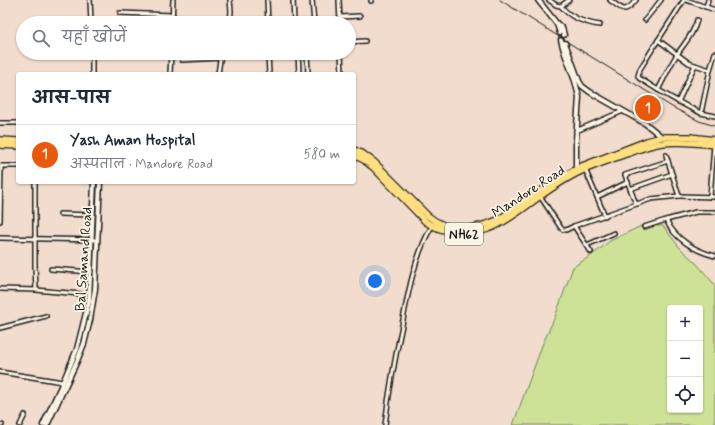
<!DOCTYPE html>
<html lang="hi">
<meta charset="utf-8">
<style>
body{margin:0;font-family:Mynerve,"Playpen Sans Deva",sans-serif;background:#f2f2f3;color:#1f2937}
.controls{position:absolute;right:12px;bottom:12px;display:grid;overflow:hidden;border-radius:4px;box-shadow:0 1px 3px #0004}
.controls button{width:36px;height:36px;display:grid;place-items:center;padding:0;border:0;border-bottom:1px solid #e0e1e3;background:#fff;color:#1f2937;font:20px sans-serif}
.you{position:absolute;left:375px;top:281px;width:14px;height:14px;margin:-10px;border:3px solid #fff;border-radius:50%;background:#1a73e8;box-shadow:0 0 0 6px #1a73e833}
.badge{display:grid;place-items:center;width:26px;height:26px;border-radius:50%;background:#ea580c;color:#fff;font-size:13px;font-weight:700}
.pin{position:absolute;translate:-50% -50%;border:2px solid #fff;box-shadow:0 1px 4px #0006}
.list{margin:0;padding:0;list-style:none}
h2{display:flex;justify-content:space-between;align-items:center;height:52px;margin:0;padding:0 16px;font-size:17px}
h2 small{font-size:13px;font-weight:400;color:#747a83}
.list li{display:grid;grid-template-columns:26px 1fr auto;gap:12px;align-items:center;box-sizing:border-box;height:60px;padding:0 16px;border-top:1px solid #e0e1e3}
.list b{display:block;font-size:15px;white-space:nowrap}
.list p{margin:0;font-size:13px;white-space:nowrap;color:#747a83}
.list em{font-size:13px;font-style:normal;color:#747a83}
.icon{flex:none;width:22px;height:22px;fill:none;stroke:currentColor;stroke-width:2;stroke-linecap:round;stroke-linejoin:round}
.map{position:relative;flex:none;width:715px;height:425px;overflow:hidden}
.search{position:absolute;background:#fff;box-shadow:0 1px 3px #0004;left:16px;top:16px;width:340px;height:44px;display:flex;align-items:center;gap:10px;box-sizing:border-box;padding:0 14px;border-radius:22px;color:#747a83;font-size:15px}
.panel{position:absolute;background:#fff;box-shadow:0 1px 3px #0004;left:16px;top:72px;width:340px;height:112px;border-radius:4px}
.map>svg:first-child{display:block}
.green{fill:#cde296;stroke:#747f59;fill-rule:evenodd}
.lines{fill:none;stroke-linecap:round;stroke-linejoin:round}
.street-casing{stroke:#1c1c1c;stroke-width:6}
.secondary-casing{stroke:#1c1c1c;stroke-width:7}
.highway-casing{stroke:#1c1c1c;stroke-width:8}
.street{stroke:#fcf5e5;stroke-width:3}
.secondary{stroke:#fcf5e5;stroke-width:4}
.highway{stroke:#fedf80;stroke-width:5.5}
.rail{stroke:#1c1c1c;stroke-width:1}
.labels{text-anchor:middle;stroke-width:3.5;stroke-linejoin:round;paint-order:stroke}
.shield{fill:#fcf5e5;stroke:#5f5d58;stroke-width:1}
.shield-label{font-size:13px;font-weight:bold;fill:#1c1c1c}
.street-label{font-size:14px;fill:#1c1c1c;stroke:#fcf5e5}
</style>
<div class="map">
<svg width="715" height="425" viewBox="0 0 715 425">
<rect width="100%" height="100%" fill="#f2dcce"/>
<filter id="ink" filterUnits="userSpaceOnUse"><feTurbulence type="fractalNoise" baseFrequency=".025" numOctaves="2"/><feDisplacementMap in="SourceGraphic" scale="8" xChannelSelector="R" yChannelSelector="G"/><feConvolveMatrix kernelMatrix="1 2 1 2 8 2 1 2 1" color-interpolation-filters="sRGB"/></filter>
<g filter="url(#ink)">
<!-- green -->
<path class="green" d="M643,225L663,226L680,248L696,263L715,285V425H513L543,343L555,317L573,267L592,255L610,241ZM670,308H700V410H670Z"/>
<g class="lines">
<!-- street casing -->
<g class="street-casing">
<g id="street">
<path d="M90,0L91,23"/>
<path d="M267,0L268,23"/>
<path d="M293,0L294,23"/>
<path d="M312,0L314,23"/>
<path d="M339,0L340,23"/>
<path d="M371,0V1"/>
<path d="M549,0L556,5L561,6L569,0"/>
<path d="M610,0C623,10 625,14 636,0"/>
<path d="M684,0L655,45L640,69L638,76L639,78C659,91 679,103 701,113"/>
<path d="M686,0L715,10"/>
<path d="M561,6C570,18 586,23 600,25"/>
<path d="M706,7L708,0"/>
<path d="M120,13L173,15"/>
<path d="M340,17L360,16"/>
<path d="M645,20L661,0"/>
<path d="M172,23L173,0"/>
<path d="M230,23L231,11L230,0"/>
<path d="M332,23L340,22"/>
<path d="M658,40L689,63L710,70"/>
<path d="M349,42L365,41"/>
<path d="M92,53V74"/>
<path d="M268,53L269,74"/>
<path d="M298,53L299,74"/>
<path d="M307,53L308,74"/>
<path d="M341,53L342,74"/>
<path d="M715,53L710,70L701,113L715,116"/>
<path d="M182,60L220,58"/>
<path d="M170,74L171,53"/>
<path d="M218,74L221,53"/>
<path d="M658,90C664,79 669,67 676,56C683,45 694,34 697,20"/>
<path d="M678,102L695,65"/>
<path d="M0,123H18"/>
<path d="M576,131L623,111"/>
<path d="M0,166H1L0,221"/>
<path d="M1,166H18"/>
<path d="M585,169L597,197L628,182"/>
<path d="M35,182V266L36,290"/>
<path d="M630,189L672,174"/>
<path d="M540,196L561,228L563,230H566L574,226L651,199L679,196L666,155"/>
<path d="M679,196L715,197"/>
<path d="M597,197L605,216"/>
<path d="M710,197L714,145"/>
<path d="M636,204L625,175L668,161"/>
<path d="M60,214L93,215"/>
<path d="M666,220L696,212H715"/>
<path d="M574,226L591,252"/>
<path d="M644,227L666,220C675,239 695,251 715,256"/>
<path d="M0,238L97,240"/>
<path d="M587,245L614,233"/>
<path d="M51,269L91,272"/>
<path d="M0,289L36,290L80,294"/>
<path d="M0,328L46,316"/>
<path d="M0,372L63,382"/>
<path d="M0,425H2"/>
<path d="M20,425L25,415"/>
<path d="M385,425C389,391 395,358 402,325C408,293 415,255 432,226"/>
</g>
</g>
<!-- secondary casing -->
<g class="secondary-casing">
<g id="secondary">
<path d="M538,0L557,24L562,28L564,35"/>
<path d="M557,24L560,33"/>
<path d="M561,40L564,51L575,81L579,97L576,140V171"/>
<path d="M565,43L579,81L582,86L590,92L646,124L662,137"/>
<path d="M43,425L63,382L77,349L89,301L94,182"/>
<path d="M47,425L77,361L84,344L90,320L95,289L100,182"/>
</g>
</g>
<!-- highway casing -->
<g class="highway-casing">
<g id="highway">
<path d="M0,140L18,141"/>
<path d="M0,145L18,146"/>
<path d="M354,150L363,154L374,162L428,216C450,234 474,230 498,220L554,182L582,166L647,141L662,137H690L715,140"/>
<path d="M354,155L364,160L373,167L426,222C435,228 444,231 454,232C489,238 512,216 539,197C553,187 569,176 586,169C599,164 612,159 626,154C638,150 650,144 663,143C680,141 698,143 715,145"/>
</g>
</g>
<!-- street -->
<use href="#street" class="street"/>
<!-- secondary -->
<use href="#secondary" class="secondary"/>
<!-- highway -->
<use href="#highway" class="highway"/>
<!-- rail -->
<path class="rail" d="M500,0L672,107L699,121L715,126"/>
</g>
</g>
<g class="labels">
<!-- shield labels -->
<rect class="shield" x="445" y="223" width="38" height="22" rx="3"/>
<g class="shield-label">
<text x="464" y="239">NH62</text>
</g>
<!-- street labels -->
<g class="street-label">
<text transform="translate(528 191) rotate(-33)" y="5">Mandore Road</text>
<text transform="translate(83 259) rotate(-86)" y="5">Bal Samand Road</text>
</g>
</g>
</svg>
<div class="controls">
<button>+</button>
<button>−</button>
<button><svg class="icon" aria-label="locate" viewBox="0 0 24 24"><circle cx="12" cy="12" r="6"/><path d="M12 2v4M12 18v4M2 12h4M18 12h4"/></svg></button>
</div>
<div class="you"></div>
<div class="pin badge" style="left:648px;top:108px">1</div>
<div class="search"><svg class="icon" aria-label="search" viewBox="0 0 24 24"><circle cx="10" cy="10" r="6"/><path d="M15 15l6 6"/></svg>यहाँ खोजें</div>
<section class="panel">
<h2>आस-पास<small></small></h2>
<ul class="list">
<li><span class="badge">1</span><div><b>Yash Aman Hospital</b><p>अस्पताल · Mandore Road</p></div><em>580 m</em></li>
</ul>
</section>
</div>
